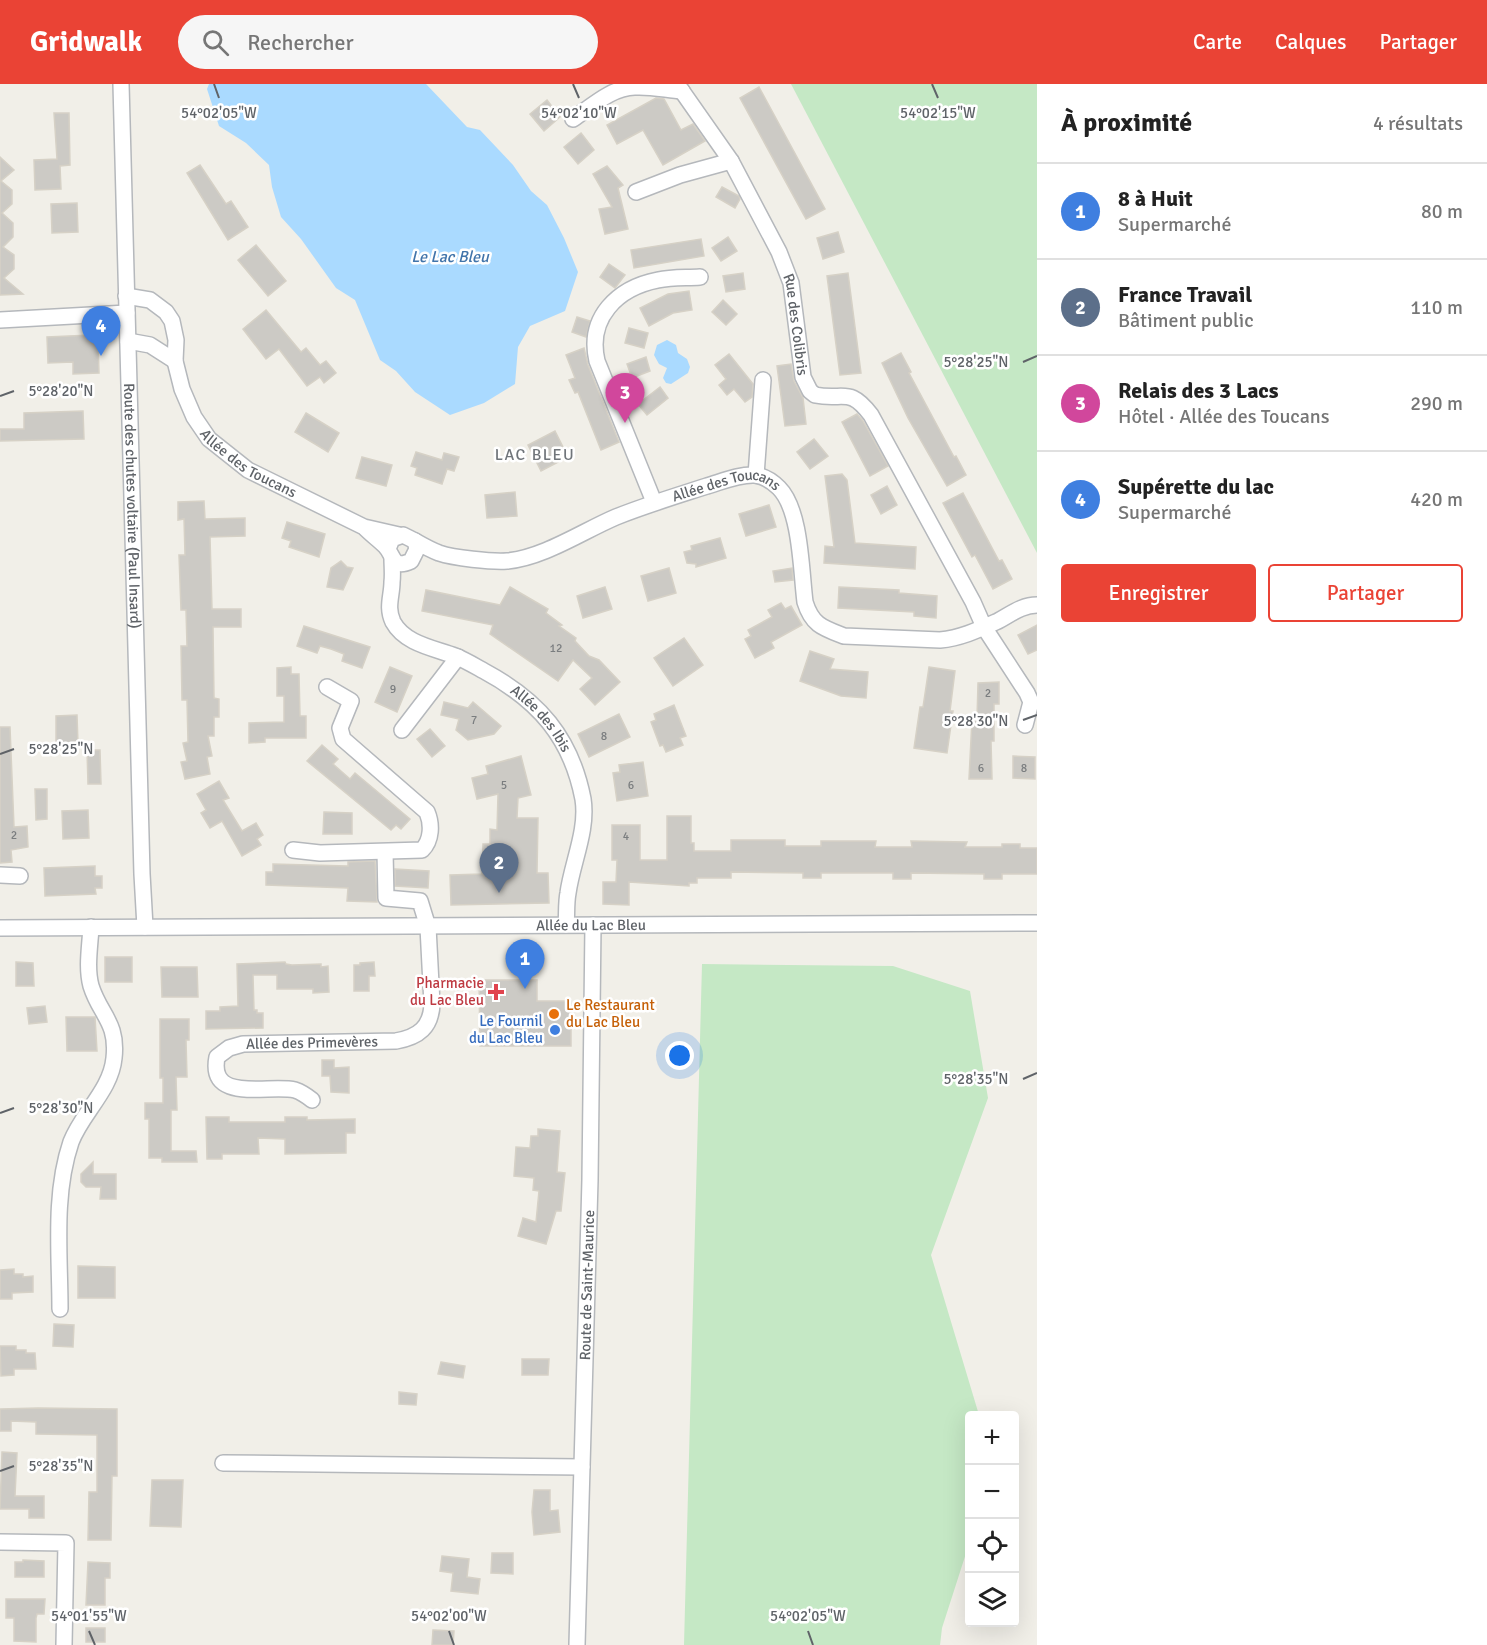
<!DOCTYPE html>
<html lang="fr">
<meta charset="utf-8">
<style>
body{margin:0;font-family:Signika,sans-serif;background:#f6f6f6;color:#222}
.controls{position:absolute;right:18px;bottom:18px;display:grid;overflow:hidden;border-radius:6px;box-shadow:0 6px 24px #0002}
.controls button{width:54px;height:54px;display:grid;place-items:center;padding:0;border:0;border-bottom:2px solid #e0e0e0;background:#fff;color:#222;font:30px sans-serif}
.you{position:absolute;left:680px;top:972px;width:21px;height:21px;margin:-15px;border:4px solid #fff;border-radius:50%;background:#1a73e8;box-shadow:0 0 0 9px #1a73e833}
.badge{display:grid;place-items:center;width:39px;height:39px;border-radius:50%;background:#ea4335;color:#fff;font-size:20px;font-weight:700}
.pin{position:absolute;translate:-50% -50px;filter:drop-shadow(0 2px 3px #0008)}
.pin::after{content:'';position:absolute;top:32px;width:21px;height:18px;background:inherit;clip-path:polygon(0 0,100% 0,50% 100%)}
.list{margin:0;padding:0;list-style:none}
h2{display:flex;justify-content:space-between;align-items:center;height:78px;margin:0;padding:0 24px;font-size:26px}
h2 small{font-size:20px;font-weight:400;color:#767676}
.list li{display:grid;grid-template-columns:39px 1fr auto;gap:18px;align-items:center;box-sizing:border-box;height:96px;padding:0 24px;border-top:2px solid #e0e0e0}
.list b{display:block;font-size:22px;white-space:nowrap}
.list p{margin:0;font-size:20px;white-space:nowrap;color:#767676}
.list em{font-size:20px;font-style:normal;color:#767676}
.actions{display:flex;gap:12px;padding:18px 24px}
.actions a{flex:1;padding:14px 0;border:2px solid #ea4335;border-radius:6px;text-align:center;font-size:21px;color:#ea4335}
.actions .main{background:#ea4335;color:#fff}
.icon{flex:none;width:33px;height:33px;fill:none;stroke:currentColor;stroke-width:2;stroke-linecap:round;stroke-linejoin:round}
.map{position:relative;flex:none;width:1037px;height:1561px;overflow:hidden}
header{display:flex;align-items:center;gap:36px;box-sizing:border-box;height:84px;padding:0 30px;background:#ea4335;color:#fff}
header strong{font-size:28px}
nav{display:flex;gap:33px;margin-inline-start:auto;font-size:21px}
.search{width:420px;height:54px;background:#f6f6f6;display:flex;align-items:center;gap:15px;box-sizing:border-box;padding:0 21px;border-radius:33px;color:#767676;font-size:22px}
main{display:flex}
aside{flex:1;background:#fff}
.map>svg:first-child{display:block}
.green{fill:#c5e8c5}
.water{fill:#aadaff}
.building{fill:#cccac5;stroke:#d6d1c6;stroke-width:1.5}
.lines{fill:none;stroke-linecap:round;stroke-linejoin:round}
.minor-casing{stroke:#b5b8bc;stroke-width:18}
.minor{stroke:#fff;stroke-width:15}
.ticks{fill:none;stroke:#5f6368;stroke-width:2}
.health-dot{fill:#e0444e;stroke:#fff;stroke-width:2}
.food-dot{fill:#e8710a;stroke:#fff;stroke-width:2}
.shop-dot{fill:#3f7fe0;stroke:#fff;stroke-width:2}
.labels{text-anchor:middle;stroke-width:5;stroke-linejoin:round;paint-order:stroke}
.number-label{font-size:12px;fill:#7a7d7f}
.street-label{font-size:15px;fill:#5f6368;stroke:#fff}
.health-label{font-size:15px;fill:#be3a42;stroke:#fff;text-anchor:end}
.food-label{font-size:15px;fill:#c56008;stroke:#fff;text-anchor:start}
.shop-label{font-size:15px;fill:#366cbe;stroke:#fff;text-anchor:end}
.water-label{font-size:16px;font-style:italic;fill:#4174aa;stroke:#fff}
.neighbourhood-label{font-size:16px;letter-spacing:1.5px;fill:#70757a;stroke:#fff}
.ticks-label{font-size:15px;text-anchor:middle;fill:#5f6368;stroke:#fff;stroke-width:5;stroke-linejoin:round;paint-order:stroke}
</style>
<header>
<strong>Gridwalk</strong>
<div class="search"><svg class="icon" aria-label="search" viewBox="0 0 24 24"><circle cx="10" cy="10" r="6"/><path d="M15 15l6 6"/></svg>Rechercher</div>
<nav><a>Carte</a><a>Calques</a><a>Partager</a></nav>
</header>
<main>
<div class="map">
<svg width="1037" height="1561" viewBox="0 0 1037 1561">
<rect width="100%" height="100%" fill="#f1efe8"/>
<!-- green -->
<g class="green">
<path d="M791,0H1037V469Z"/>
<path d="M702,880L893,882L970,907L988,1014L931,1171L979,1331L970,1332L969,1460L942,1544L940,1561H684Z"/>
</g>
<!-- water -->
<g class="water">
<path d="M209,0H426L467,43L480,46L513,81L531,107L547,121L564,154L578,188L565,227L530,242L518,263L515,300L484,319L450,331L415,308L396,287L380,276L355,216L336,204L301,155L281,133L272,103L269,81L246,59L219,42L207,5Z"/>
<path d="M667,256L676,261L678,269L687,275L690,283L688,289L671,300L666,299L663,294L667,284L659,280L654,271L657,261Z"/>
</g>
<!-- building -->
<g class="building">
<path d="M759,3L825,125L806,135L740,14Z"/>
<path d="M656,14L664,15L681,46L693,40L705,57L663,81L643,46L617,60L607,41Z"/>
<path d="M547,16L560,33L544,47L530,30Z"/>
<path d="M54,29H69L70,81L60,82L61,105L35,106L34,76L57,75Z"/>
<path d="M581,49L594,66L578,80L564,63Z"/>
<path d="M0,73L14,86L1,97L12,106V120L2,129L13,139V153L3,163L14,171V185L4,194L23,210L0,211Z"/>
<path d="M200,81L226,120L231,117L248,143L228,156L187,89Z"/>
<path d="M607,82L623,101L618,104L628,145L605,150L599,125L612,123L593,90Z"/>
<path d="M722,103L739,112L740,115L735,124L716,113Z"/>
<path d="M77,119L78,148L52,149L51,120Z"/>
<path d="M838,148L844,168L823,175L817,154Z"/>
<path d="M728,153L737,167L721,177L712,164Z"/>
<path d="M701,155L704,172L634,184L631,166Z"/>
<path d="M256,161L286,197L268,212L238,176Z"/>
<path d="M609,180L625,191L615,204L600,193Z"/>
<path d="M743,189L745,205L726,208L723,192Z"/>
<path d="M848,189L861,289L840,291L827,192Z"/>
<path d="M689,207L692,226L673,229L649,242L640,224L668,210Z"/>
<path d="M723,216L737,230L726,241L712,228Z"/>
<path d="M266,226L301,268L306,264L320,281L326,277L336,289L324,299L320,293L307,302L279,265L266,275L243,245Z"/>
<path d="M577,233L590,237L586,253L572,248Z"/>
<path d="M629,244L648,249L644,264L625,259Z"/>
<path d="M91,251L98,258L99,289L73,290V278L48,279L47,253Z"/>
<path d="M584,264L588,281L619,358L601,366L578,308L575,309L569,296L575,294L566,271Z"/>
<path d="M901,269L911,288L909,289L954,373L956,372L966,391L947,402L908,334L882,279Z"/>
<path d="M729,270L753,300L752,313L745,318L734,305L727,311L719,301L726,295L715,281Z"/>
<path d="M646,273L650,287L632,294L627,280Z"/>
<path d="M791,280L794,297L803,314L806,340L785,342L777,282Z"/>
<path d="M660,303L668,314L647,331L638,320Z"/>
<path d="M83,327L84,355L0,357V345H24V329Z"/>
<path d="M306,329L339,349L328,368L295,348Z"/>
<path d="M857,330L863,337L888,382L870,392L842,338Z"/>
<path d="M555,347L568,373L541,387L528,361Z"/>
<path d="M814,355L828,372L810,385L797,368Z"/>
<path d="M416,368L442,376L444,369L459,373L454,387L447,385L442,400L415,391L417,384L411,382Z"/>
<path d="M362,373L392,381L386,402L356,394Z"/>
<path d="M842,390L847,396L855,459L916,463L915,485L824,479L825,462L834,463L825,392Z"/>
<path d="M887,402L897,421L881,430L871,411Z"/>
<path d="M515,408L517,432L487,434L485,411Z"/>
<path d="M963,409L999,477L1002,476L1012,495L993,505L975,471L972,473L943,419Z"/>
<path d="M204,417L205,435L245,434V452L210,453L212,525H241V543H213L214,614L219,615V633H214V652H208L212,672L207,673L210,690L185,695L181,678L187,677L183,659L188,658L187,616H182L181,562H187L186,526H181L179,471H185L184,435L178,436V418Z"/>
<path d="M769,421L776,443L746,452L739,430Z"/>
<path d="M287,438L325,450L319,473L289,463L291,457L282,454Z"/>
<path d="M720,454L726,474L696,483V480L687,479L684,468L692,466L691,462Z"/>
<path d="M341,477L347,483L353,484L343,506L327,503L331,484Z"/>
<path d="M669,484L676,509L648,517L641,492Z"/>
<path d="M792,484L793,496L775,498L773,487Z"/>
<path d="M510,503L548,525L546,529L562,541L559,542L576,554L575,557L589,572L599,576L620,598L595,621L580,605L592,594L573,576L558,597L490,550L493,541L422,527L426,506L500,521Z"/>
<path d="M605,503L612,525L583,534L577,512Z"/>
<path d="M839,503L899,506V509L937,512L936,534L914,532V528L838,524Z"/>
<path d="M781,519L785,525L791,522L802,541L771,558L774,564L755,574L745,555L751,552L748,546L772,533L768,526Z"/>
<path d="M1037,541V566L1028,570L1018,551Z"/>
<path d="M304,542L370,563L362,584L342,577L344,570L331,565L320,562L317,569L297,562Z"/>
<path d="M684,554L703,581L673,602L654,574Z"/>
<path d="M810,567L834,575L830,585L868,588L866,614L841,612L800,597Z"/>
<path d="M291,583V590H299L300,632H306V654H265V658L249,659V639L284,638V612H277V584Z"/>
<path d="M390,583L412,592L397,628L375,618Z"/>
<path d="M929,583L955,587L950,627H953L947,669L914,664L920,623H923Z"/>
<path d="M999,598V620H994V657H991L992,695H969L972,635H977L978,599Z"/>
<path d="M444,618L468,624L473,618L501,642L494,650L468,656L456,646L459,635L441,631Z"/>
<path d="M674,621L686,652L680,654L683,661L666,668L663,661L660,662L651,638L656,636L654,630Z"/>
<path d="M619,630L630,653L589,673L578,650Z"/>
<path d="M77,631L78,660H56V632Z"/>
<path d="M0,643H10L14,743L27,742L28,763L11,766L12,778L0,779Z"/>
<path d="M430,645L445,662L432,673L417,655Z"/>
<path d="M322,661L338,675L333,680L350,695L355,689L410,735L401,745L396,741L391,746L307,677Z"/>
<path d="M87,666H100L101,700H88Z"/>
<path d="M521,672L531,711L518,714L517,734H538L537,789H548L549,819L451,821L450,791L482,790L483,760H490V745L497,746L498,710L477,715L472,694L488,690L486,682Z"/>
<path d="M1013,672L1035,673V695L1013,694Z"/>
<path d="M643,678L648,712L617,717L613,689L620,688L619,681Z"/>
<path d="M219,697L229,714L223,716L242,747L256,739L263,751L257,755L261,761L242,772L222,737L210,744L201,729L206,726L197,710Z"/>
<path d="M35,705H47V735L36,736Z"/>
<path d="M88,726L89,754L63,755L62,727Z"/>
<path d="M324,728L352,729V750H323Z"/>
<path d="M667,732H691V759H694V767H731V756H785V762H821V757H876L875,763H912L911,757L967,758L965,763H1002V760H1020V764H1037V790H1002V795H984V790L911,789V795H893V789H821V794H803V789L731,788V794H697V799H689V802L629,798V821L603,820V798H616L617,776H612V741H640V776H667Z"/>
<path d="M375,777L377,818L347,817L348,804L266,801V788H273V780L348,782V778Z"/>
<path d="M95,782V792H102V804H95L96,810L45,812L44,784Z"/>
<path d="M395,785L429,787L428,804L395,802Z"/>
<rect x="105" y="873" width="27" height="25"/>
<path d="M16,878L33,879L34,902H16Z"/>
<path d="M285,878L286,880L292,881L321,880V883L328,882L329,908L313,909V905H277V891H253L254,926H257V929H263V944L206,945V927H220V923L238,922L237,880Z"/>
<path d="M374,878L375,892H369V907H354V881H360V879Z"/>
<path d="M161,883H197L198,913H162Z"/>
<path d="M479,896H537V917H571V962H480Z"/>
<path d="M45,922L47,938L29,940L27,924Z"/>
<path d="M66,933H95L97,967H67Z"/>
<path d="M160,935H189V956H186L187,993H176L177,1026H171V1067H196L197,1078H162V1074H149V1035H145V1019H163V994H160Z"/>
<path d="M322,976H334V984L349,983V1009L331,1008L330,992H322Z"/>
<path d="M206,1033H229V1038H285V1033H307V1036L355,1035V1049H346V1069L285,1070V1055L258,1054L259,1070H222V1075H207Z"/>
<path d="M538,1045L560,1047L557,1088L565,1089L561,1127H556L546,1160L518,1152L523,1134L536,1138L539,1107L533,1106L534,1094L514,1092L516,1063L530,1064L531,1052H538Z"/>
<path d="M93,1078V1090H116V1115H100L101,1103H86L81,1098V1090Z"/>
<path d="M78,1182L115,1183V1214H78Z"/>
<path d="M14,1185V1190H23V1193L33,1192V1208L12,1209V1215H0V1186Z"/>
<path d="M54,1240L74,1241L73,1263L53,1262Z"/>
<path d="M0,1262H16V1266H26V1269H35L36,1285H14V1291L1,1292Z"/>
<path d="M522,1275H549L548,1291H522Z"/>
<path d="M441,1278L465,1282L463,1294L438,1290Z"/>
<path d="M399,1308L417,1310L416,1321L399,1320Z"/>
<path d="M38,1324L117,1325V1392H112L111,1456H88L89,1408H97V1351L36,1350V1338L11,1337V1347H0V1325Z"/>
<path d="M2,1368L17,1369L15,1412H44V1434H29V1425H0Z"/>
<path d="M152,1396H183L181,1443L150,1442Z"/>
<path d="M534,1406H550V1427L558,1426L560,1448L534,1451L532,1428Z"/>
<path d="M492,1469H513V1490L491,1489Z"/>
<path d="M442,1472L469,1475L467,1493L480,1495L478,1510L451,1507L453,1489L440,1487Z"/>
<path d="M23,1476L44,1477V1493H15V1478H23Z"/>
<path d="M88,1478L110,1479V1494H105V1521H86Z"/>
<path d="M6,1515H45L44,1530H37L36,1534V1558L14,1557V1534H6Z"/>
<rect x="86" y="1544" width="19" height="14"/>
<path d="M433,1546L454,1547L453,1561H432Z"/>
</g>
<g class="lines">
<!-- minor casing -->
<g class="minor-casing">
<g id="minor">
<path id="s1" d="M121,0L142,790L145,843"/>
<path id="s2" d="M677,0L731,77L779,168L791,199L803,293L810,307L815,311C844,317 849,302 871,331L973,518L984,543L1027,609L1031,618L1025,641"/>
<path d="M573,35C591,23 612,3 635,3C651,2 667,6 682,7"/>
<path d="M636,108L680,91L731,77"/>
<path id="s3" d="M126,212L150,216L166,228L172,237L176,256L175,277L182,305L194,333L209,355L248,386L364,443L399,451"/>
<path d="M0,236L127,229"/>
<path d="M128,257L150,261L175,277"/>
<path d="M756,391L763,296"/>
<path d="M654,418L597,277C587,234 617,204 658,196C672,193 686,194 700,193"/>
<path d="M366,445C372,451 379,456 385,462C394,471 392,486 411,477L417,465L415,457L403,451L392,455L388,465"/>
<path id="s4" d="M415,457C422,461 431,466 439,469C454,474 491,478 507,477C543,474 583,447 616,433C646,421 676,412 707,402C721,398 739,390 755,391C764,392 773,398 779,404C801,426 801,487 805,518C812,541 823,544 844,552L940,556C961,554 978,546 998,537C1011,530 1022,521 1037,521"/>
<path id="s5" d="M392,475C392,482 393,490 392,498C392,512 386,523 393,538C405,560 434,564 455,572C465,576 475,582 484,587C538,616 571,653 583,715C588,746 572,779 568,809C566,819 567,831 566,841"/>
<path d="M402,646L458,573"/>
<path d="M293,766L320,769L422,766C432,756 432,740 427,728L343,655L340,644L351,617L327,603"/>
<path d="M0,791L20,792"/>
<path id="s6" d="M0,844L1037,839"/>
<path id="s7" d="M312,1016C307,1012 301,1008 295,1006C269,1000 208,1020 217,973L229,964L243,960L396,957C419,953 431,943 432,920L428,843L420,817L386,814L385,768"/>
<path d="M60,1225C60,1171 53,1111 71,1058C82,1029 111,1006 114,974C118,938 100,931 91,902C86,884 90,862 91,843"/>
<path d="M223,1379L582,1383"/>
<path d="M0,1458L66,1459L64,1561"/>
<path id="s8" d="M577,1561L590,1096L593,841"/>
</g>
</g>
<!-- minor -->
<use href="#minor" class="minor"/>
</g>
<!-- ticks -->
<path class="ticks" d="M214,0L219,14M573,0L579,14M932,0L938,14M1023,278L1037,272M0,312L14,307M1023,636L1037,631M0,670L14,665M1023,995L1037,989M0,1029L14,1024M0,1387L14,1382M89,1547L95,1561M449,1547L454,1561M808,1547L813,1561"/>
<!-- markers -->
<path class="health-dot" d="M493 899h6v6h6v6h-6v6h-6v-6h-6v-6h6z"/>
<circle class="food-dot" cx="554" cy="930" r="6"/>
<circle class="shop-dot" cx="555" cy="946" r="6"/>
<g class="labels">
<!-- number labels -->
<g class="number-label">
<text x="556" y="568">12</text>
<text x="393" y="609">9</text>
<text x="988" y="613">2</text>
<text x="474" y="640">7</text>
<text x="604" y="656">8</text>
<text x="981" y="688">6</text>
<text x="1024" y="688">8</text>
<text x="504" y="705">5</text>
<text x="631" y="705">6</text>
<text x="14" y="755">2</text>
<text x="626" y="756">4</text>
</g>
<!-- street labels -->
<g class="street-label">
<text dy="5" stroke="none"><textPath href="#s2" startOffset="272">Rue des Colibris</textPath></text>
<text dy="5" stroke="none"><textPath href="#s3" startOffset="228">Allée des Toucans</textPath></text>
<text dy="5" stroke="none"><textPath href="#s4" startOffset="330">Allée des Toucans</textPath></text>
<text dy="5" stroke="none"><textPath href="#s1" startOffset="422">Route des chutes voltaire (Paul Insard)</textPath></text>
<text dy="5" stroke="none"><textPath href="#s5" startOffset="244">Allée des Ibis</textPath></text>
<text dy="5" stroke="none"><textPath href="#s6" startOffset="591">Allée du Lac Bleu</textPath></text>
<text dy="5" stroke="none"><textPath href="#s7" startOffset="219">Allée des Primevères</textPath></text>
<text dy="5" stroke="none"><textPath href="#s8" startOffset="360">Route de Saint-Maurice</textPath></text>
</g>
<!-- health labels -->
<g class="health-label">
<text x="484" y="904">Pharmacie<tspan x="484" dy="17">du Lac Bleu</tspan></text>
</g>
<!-- food labels -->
<g class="food-label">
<text x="566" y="926">Le Restaurant<tspan x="566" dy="17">du Lac Bleu</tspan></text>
</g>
<!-- shop labels -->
<g class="shop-label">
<text x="543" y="942">Le Fournil<tspan x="543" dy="17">du Lac Bleu</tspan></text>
</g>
<!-- water labels -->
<g class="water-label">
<text x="450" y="178">Le Lac Bleu</text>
</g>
<!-- neighbourhood labels -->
<g class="neighbourhood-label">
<text x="535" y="376">LAC BLEU</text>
</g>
</g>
<g class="ticks-label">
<text x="579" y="34">54°02'10"W</text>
<text x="219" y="34">54°02'05"W</text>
<text x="938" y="34">54°02'15"W</text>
<text x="976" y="283">5°28'25"N</text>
<text x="61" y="312">5°28'20"N</text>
<text x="976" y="642">5°28'30"N</text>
<text x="61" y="670">5°28'25"N</text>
<text x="976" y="1000">5°28'35"N</text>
<text x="61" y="1029">5°28'30"N</text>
<text x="61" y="1387">5°28'35"N</text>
<text x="89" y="1537">54°01'55"W</text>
<text x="449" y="1537">54°02'00"W</text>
<text x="808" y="1537">54°02'05"W</text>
</g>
</svg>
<div class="controls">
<button>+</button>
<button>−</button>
<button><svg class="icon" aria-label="locate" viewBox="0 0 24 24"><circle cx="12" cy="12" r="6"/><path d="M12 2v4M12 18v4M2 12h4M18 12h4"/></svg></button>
<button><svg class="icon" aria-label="layers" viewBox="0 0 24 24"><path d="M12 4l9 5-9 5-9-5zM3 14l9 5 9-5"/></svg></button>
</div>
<div class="you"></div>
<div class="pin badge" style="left:525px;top:905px;background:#3f7fe0">1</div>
<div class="pin badge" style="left:499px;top:809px;background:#5c6f8a">2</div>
<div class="pin badge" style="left:625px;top:339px;background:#d1479c">3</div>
<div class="pin badge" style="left:101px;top:272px;background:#3f7fe0">4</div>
</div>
<aside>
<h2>À proximité<small>4 résultats</small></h2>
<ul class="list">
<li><span class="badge" style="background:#3f7fe0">1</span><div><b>8 à Huit</b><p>Supermarché</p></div><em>80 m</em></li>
<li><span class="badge" style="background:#5c6f8a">2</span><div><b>France Travail</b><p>Bâtiment public</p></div><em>110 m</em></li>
<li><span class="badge" style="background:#d1479c">3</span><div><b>Relais des 3 Lacs</b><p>Hôtel · Allée des Toucans</p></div><em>290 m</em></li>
<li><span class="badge" style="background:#3f7fe0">4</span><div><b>Supérette du lac</b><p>Supermarché</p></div><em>420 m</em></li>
</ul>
<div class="actions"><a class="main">Enregistrer</a><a>Partager</a></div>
</aside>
</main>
